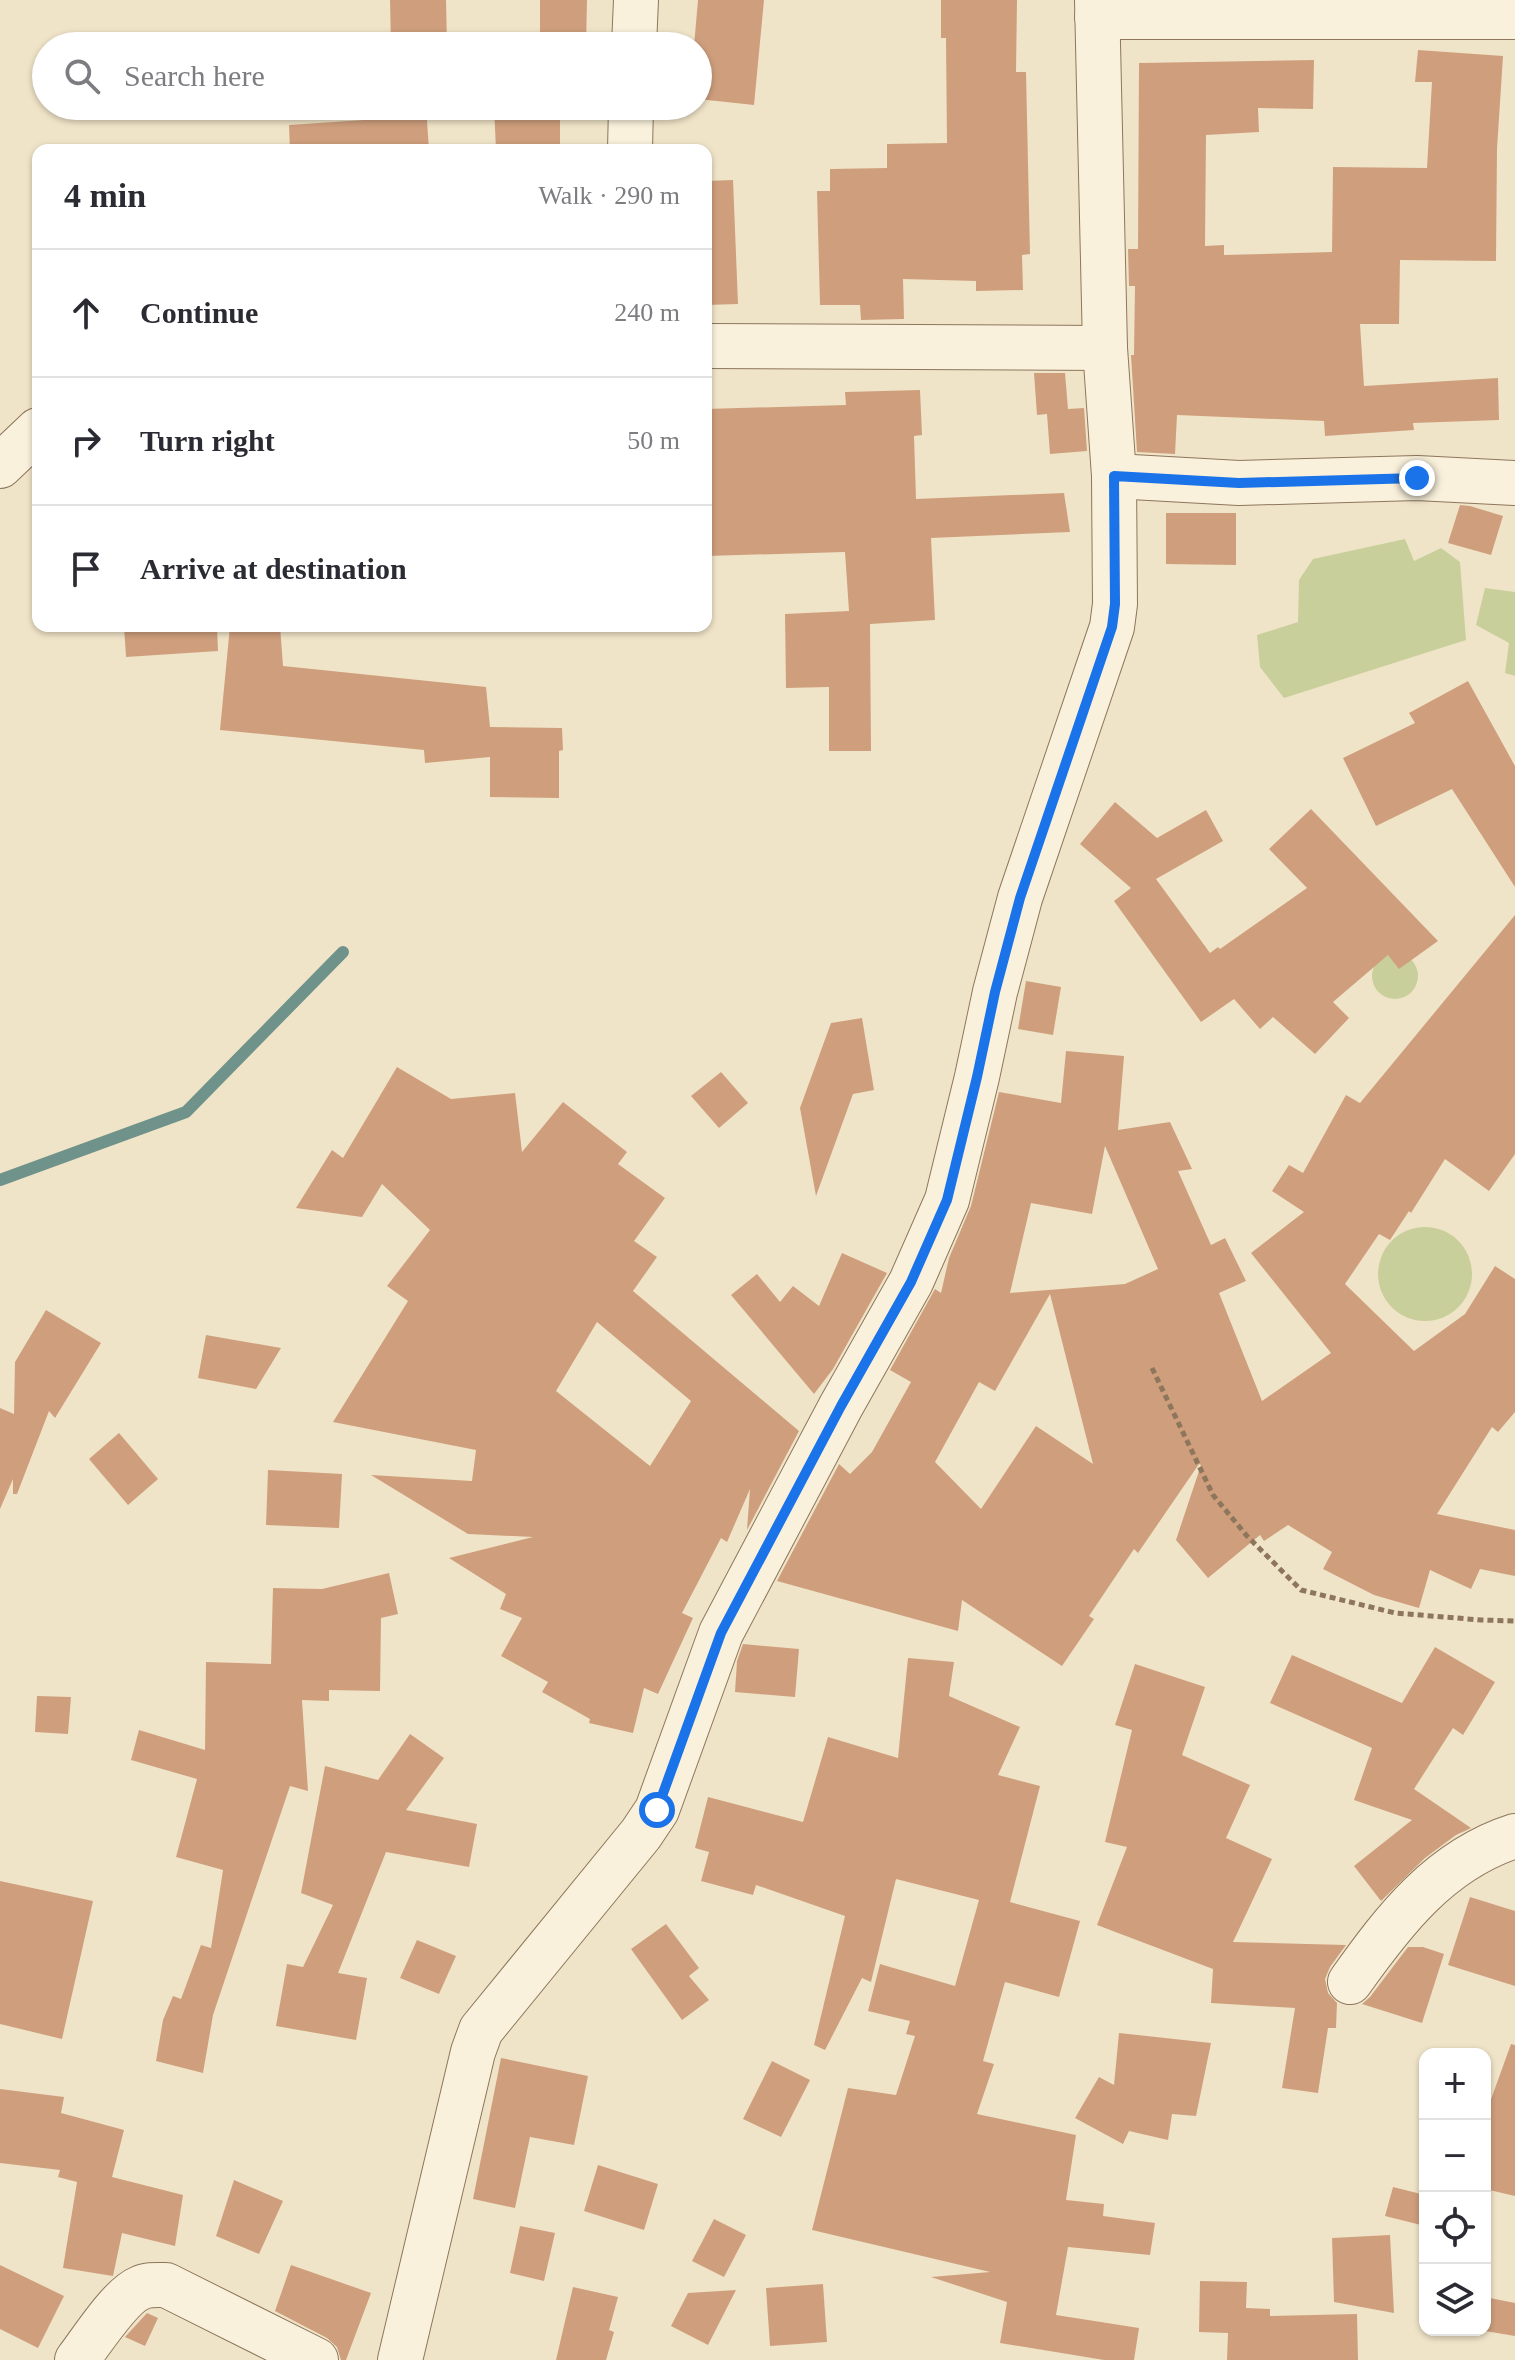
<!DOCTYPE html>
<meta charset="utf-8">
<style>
body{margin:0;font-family:"Times New Roman",serif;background:#f7f7f7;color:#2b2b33}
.controls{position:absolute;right:24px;bottom:24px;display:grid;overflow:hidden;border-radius:16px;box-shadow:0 2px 6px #0004}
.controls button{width:72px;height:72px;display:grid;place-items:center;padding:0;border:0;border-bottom:2px solid #e1e1e2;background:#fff;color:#2b2b33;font:40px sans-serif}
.stop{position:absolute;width:24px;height:24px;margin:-18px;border:6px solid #1a73e8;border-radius:50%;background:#fff}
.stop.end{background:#1a73e8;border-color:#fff;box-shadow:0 2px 8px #0008}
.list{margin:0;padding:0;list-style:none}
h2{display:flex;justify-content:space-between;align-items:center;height:104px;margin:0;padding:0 32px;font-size:34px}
h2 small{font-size:26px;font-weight:400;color:#7c7c81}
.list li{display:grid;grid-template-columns:52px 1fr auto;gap:24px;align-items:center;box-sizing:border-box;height:128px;padding:0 32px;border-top:2px solid #e1e1e2}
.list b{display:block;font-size:30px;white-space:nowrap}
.list em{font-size:26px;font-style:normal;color:#7c7c81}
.icon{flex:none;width:44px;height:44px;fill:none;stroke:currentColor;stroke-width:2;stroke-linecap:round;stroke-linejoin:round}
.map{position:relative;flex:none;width:1515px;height:2360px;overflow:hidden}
.search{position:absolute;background:#fff;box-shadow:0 2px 6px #0004;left:32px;top:32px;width:680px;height:88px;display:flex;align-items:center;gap:20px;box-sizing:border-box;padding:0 28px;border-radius:44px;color:#7c7c81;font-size:30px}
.panel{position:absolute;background:#fff;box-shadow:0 2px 6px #0004;left:32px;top:144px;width:680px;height:488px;border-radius:16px}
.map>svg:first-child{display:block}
.green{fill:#c9cf9b}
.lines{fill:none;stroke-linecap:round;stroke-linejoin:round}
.stream{stroke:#6f938a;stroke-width:12}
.building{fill:#cf9f7d;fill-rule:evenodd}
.minor-casing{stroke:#8d765c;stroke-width:46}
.path{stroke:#8d765c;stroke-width:5;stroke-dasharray:6 4;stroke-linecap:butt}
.minor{stroke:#faf1dc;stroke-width:44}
.route{stroke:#1a73e8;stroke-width:10}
</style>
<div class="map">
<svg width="1515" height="2360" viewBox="0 0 1515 2360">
<rect width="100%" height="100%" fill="#f0e4c8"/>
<!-- green -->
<g class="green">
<path d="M1405,539L1414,561L1441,548L1460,562L1466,640L1284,698L1260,667L1257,635L1298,622L1299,580L1313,559Z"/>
<path d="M1485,588L1515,592V676L1505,673L1509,643L1476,625Z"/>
<circle cx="1395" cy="976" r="23"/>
<circle cx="1425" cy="1274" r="47"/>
</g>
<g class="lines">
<!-- stream -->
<path class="stream" d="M0,1180L186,1112L343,952"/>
</g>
<!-- building -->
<g class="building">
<path d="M390,0H446L447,46H391Z"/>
<path d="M540,0H587L586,46H540Z"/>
<path d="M698,0H764L754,105L698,99V46H694Z"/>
<path d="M941,0H1017L1016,72H1026L1030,254L1022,255L1023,290L976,291V281L903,279L904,319L861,320L860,305H820L817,191H830V169L887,168V144L947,143L946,38H941Z"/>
<path d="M1418,50L1503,56L1497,149L1496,261L1400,260L1399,324H1360L1364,386L1498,378L1499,420L1413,423L1414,430L1325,436L1324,421L1177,415L1175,454L1137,452L1131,355H1134L1135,286H1129L1128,249H1138L1139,63L1314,60L1313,109L1258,108L1259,132L1206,135L1205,246L1224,245V255L1332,252L1333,167L1427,168L1432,82H1415Z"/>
<path d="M393,106H426L429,150H290L289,125L394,118Z"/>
<path d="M494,106H560V150H496Z"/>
<path d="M733,180L738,304L706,305V181Z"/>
<path d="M1034,373H1065L1068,409L1084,408L1087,451L1050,454L1047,414L1037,415Z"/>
<path d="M920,390L922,435L914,436L916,499L1064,493L1070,532L931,538L935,620L870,624L871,751H829V687L786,688L785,614L849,611L845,552L706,556V409L846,405L845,392Z"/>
<path d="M1460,505L1470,506L1503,516L1491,555L1448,543Z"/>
<path d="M1166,513H1236V565L1166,564Z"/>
<path d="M124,626H217L218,651L126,657Z"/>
<path d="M230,626H280L283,666L486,687L490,727L562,728L563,750L559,751V798L490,797V757L425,763L424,750L220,730Z"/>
<path d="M1468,681L1515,766V887L1452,789L1376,826L1343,758L1415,723L1409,713Z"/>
<path d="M1115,802L1157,838L1206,810L1223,841L1156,879L1210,953L1218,947L1220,949L1307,888L1269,849L1311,809L1438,941L1399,969L1388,955L1333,1002L1349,1018L1315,1054L1273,1017L1260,1029L1234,999L1201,1022L1114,901L1131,888L1080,844Z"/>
<path d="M1515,915V1154L1489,1191L1445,1159L1411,1213L1409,1211L1390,1240L1379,1234L1345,1284L1414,1351L1465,1314L1495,1266L1515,1279V1412L1498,1432L1492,1427L1437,1514L1515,1530V1576L1480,1569L1471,1589L1430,1570L1419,1608L1374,1595L1323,1569L1332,1552L1288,1525L1264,1541L1260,1535L1208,1578L1176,1540L1201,1465L1199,1464L1138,1553L1134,1549L1089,1616L1094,1619L1062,1666L962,1600L958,1631L777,1581L839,1464L850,1474L872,1452L911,1382L890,1370L935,1289L941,1293L949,1258L971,1206L999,1092L1061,1103L1066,1051L1124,1056L1118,1130L1170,1122L1192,1169L1178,1171L1211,1245L1225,1238L1246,1281L1219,1293L1262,1401L1331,1353L1251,1253L1304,1212L1272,1191L1289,1165L1303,1173L1346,1095L1360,1103ZM1105,1146L1158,1269L1125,1284L1010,1293L1031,1203L1092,1214ZM1050,1294L1093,1464L1036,1426L981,1509L935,1462L979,1382L995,1391Z"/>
<path d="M1026,981L1061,987L1053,1035L1018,1029Z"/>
<path d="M862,1018L874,1090L853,1094L816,1196L800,1108L831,1023Z"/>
<path d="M397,1067L451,1099L515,1093L522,1152L563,1102L627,1152L618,1164L665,1198L634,1241L657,1257L633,1291L799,1431L747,1530L750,1489L727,1542L721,1538L682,1613L693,1618L658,1694L644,1688L633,1733L589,1723L590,1719L542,1692L548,1682L501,1656L522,1618L500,1609L506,1594L449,1558L533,1537L468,1534L371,1475L472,1481L476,1450L333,1422L408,1301L387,1286L430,1230L382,1184L362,1217L296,1208L332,1150L343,1158ZM597,1322L691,1401L650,1466L556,1391Z"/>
<path d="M721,1072L748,1103L719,1128L691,1096Z"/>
<path d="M842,1253L887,1273L833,1369L814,1394L731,1295L757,1274L780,1302L793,1286L819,1306Z"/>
<path d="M46,1310L101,1343L55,1418L49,1411L17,1494H13V1479L0,1509V1408L14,1414L15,1362Z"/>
<path d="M206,1335L281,1348L256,1389L198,1378Z"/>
<path d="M119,1433L158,1479L128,1505L89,1459Z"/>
<path d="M268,1470L342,1474L339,1528L266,1525Z"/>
<path d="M389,1573L398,1614L381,1618L380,1691L329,1690V1701L302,1700L308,1791L290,1786L213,2015L203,2073L156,2061L163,2020L173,1996L181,1999L201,1945L211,1948L223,1870L176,1857L197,1779L131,1760L139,1730L205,1750L206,1662L271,1664L273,1588L322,1589Z"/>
<path d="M743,1644L799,1649L795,1697L735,1692L737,1661Z"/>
<path d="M1435,1647L1495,1682L1463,1735L1453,1728L1414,1789L1471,1828L1456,1835L1425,1858L1381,1901L1354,1866L1412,1820L1354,1800L1372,1748L1270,1703L1292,1655L1402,1703Z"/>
<path d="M908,1658L954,1662L949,1696L1020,1727L998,1775L1040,1786L1010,1902L1080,1921L1059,1997L1005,1982L983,2061L994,2064L977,2114L1076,2135L1066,2200L1104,2204L1103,2216L1155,2223L1150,2255L1068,2247L1056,2315L1139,2328L1134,2360H1104L1000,2343L1007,2302L931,2277L990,2272L812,2230L848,2088L896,2095L915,2036L906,2034L910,2021L868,2011L880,1964L955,1986L979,1900L896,1879L871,1982L862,1978L825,2050L814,2045L845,1916L756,1885L753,1895L701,1881L709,1852L695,1848L708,1797L803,1822L828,1737L898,1758Z"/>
<path d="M1135,1664L1205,1687L1182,1755L1250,1785L1226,1838L1272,1859L1233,1942L1346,1945L1330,1967L1325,1979L1328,1993L1337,2003L1336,2028H1328L1318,2093L1282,2088L1295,2008L1211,2003L1213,1969L1097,1925L1127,1847L1105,1842L1132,1730L1115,1725Z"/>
<path d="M37,1696L71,1697L68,1734L35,1732Z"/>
<path d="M410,1734L444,1758L406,1810L477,1824L469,1867L386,1852L338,1973L367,1978L356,2040L276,2026L287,1964L303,1967L333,1905L301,1893L325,1766L378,1780Z"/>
<path d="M0,1881L93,1901L62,2039L0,2024Z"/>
<path d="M1470,1897L1515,1911V1986L1448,1965Z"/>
<path d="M666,1924L699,1968L689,1976L709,2000L682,2020L631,1949Z"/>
<path d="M417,1940L456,1956L439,1994L400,1978Z"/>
<path d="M1408,1947H1423L1444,1954L1422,2023L1362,2004L1370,1997Z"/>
<path d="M1119,2033L1211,2043L1196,2116L1172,2114L1168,2140L1129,2131L1123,2144L1075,2118L1099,2077L1114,2085Z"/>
<path d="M1511,2044L1515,2045V2196L1485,2189V2116Z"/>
<path d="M501,2058L588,2076L574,2145L530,2137L515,2208L473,2199Z"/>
<path d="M772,2061L810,2080L781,2137L743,2119Z"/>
<path d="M0,2089L64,2097L61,2113L124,2130L112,2177L183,2195L175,2246L122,2233L113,2276L63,2268L77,2182L58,2177L60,2170L0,2163Z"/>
<path d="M598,2165L658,2184L644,2230L584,2211Z"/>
<path d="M234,2180L283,2201L259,2254L216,2236Z"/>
<path d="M1393,2187L1425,2195V2226L1385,2216Z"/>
<path d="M714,2219L746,2235L724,2277L692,2261Z"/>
<path d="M520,2226L555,2233L544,2281L510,2273Z"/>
<path d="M1390,2235L1394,2313L1334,2302L1332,2238Z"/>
<path d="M0,2265L64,2296L38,2348L0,2329Z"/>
<path d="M291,2265L371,2293L346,2360H341L337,2347L327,2338L275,2311Z"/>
<path d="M1200,2281L1247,2282L1246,2308L1270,2309V2316L1357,2314L1358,2360H1227L1228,2333L1199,2332Z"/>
<path d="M823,2284L827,2342L770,2346L766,2288Z"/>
<path d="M573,2287L618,2297L609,2330L614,2332L606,2360H556Z"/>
<path d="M736,2290L708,2345L671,2326L688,2293Z"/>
<path d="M1485,2297L1515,2303V2336L1485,2331Z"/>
<path d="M147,2313L158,2318L145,2346L125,2337Z"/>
</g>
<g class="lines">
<!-- minor casing -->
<g class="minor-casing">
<g id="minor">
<path d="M1097,17H1515"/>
<path d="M634,46L636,0"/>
<path d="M630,150L631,106"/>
<path d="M706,346L1105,348"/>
<path d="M0,466L38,430"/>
<path d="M1114,476L1239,483L1417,478L1515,483"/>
<path d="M1350,1982C1394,1920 1440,1860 1515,1836"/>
<path d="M77,2360C91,2342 120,2296 140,2288C148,2284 157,2285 166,2285L316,2360"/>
<path d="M400,2360L473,2052L481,2030L641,1834L657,1810L721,1633L841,1406L911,1282L947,1200L977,1077L995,992L1020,898L1112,627L1115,604L1114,476L1105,348L1097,0"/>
</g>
</g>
<!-- path -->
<path class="path" d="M1152,1368L1213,1495L1247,1536L1301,1590L1395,1613L1481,1620L1515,1621"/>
<!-- minor -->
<use href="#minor" class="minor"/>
</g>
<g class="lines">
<!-- route -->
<path class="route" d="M657,1810L721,1633L841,1406L911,1282L947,1200L977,1077L995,992L1020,898L1112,627L1115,604L1114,476L1239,483L1417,478"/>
</g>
</svg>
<div class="controls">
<button>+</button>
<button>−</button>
<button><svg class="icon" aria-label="locate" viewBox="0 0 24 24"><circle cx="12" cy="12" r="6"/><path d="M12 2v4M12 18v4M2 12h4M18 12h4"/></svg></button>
<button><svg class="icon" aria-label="layers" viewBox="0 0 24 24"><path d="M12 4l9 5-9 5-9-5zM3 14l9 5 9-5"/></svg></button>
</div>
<div class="stop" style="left:657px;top:1810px"></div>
<div class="stop end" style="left:1417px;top:478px"></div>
<div class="search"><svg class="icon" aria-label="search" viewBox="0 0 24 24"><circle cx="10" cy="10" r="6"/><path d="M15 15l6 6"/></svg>Search here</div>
<section class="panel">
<h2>4 min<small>Walk · 290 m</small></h2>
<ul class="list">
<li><svg class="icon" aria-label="ahead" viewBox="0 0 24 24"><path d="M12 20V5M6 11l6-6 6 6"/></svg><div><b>Continue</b></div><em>240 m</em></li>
<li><svg class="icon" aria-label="right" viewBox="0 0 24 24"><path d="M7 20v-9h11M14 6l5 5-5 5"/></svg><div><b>Turn right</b></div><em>50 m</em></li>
<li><svg class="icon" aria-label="arrive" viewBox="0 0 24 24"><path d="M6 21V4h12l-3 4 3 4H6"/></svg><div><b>Arrive at destination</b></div></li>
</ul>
</section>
</div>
